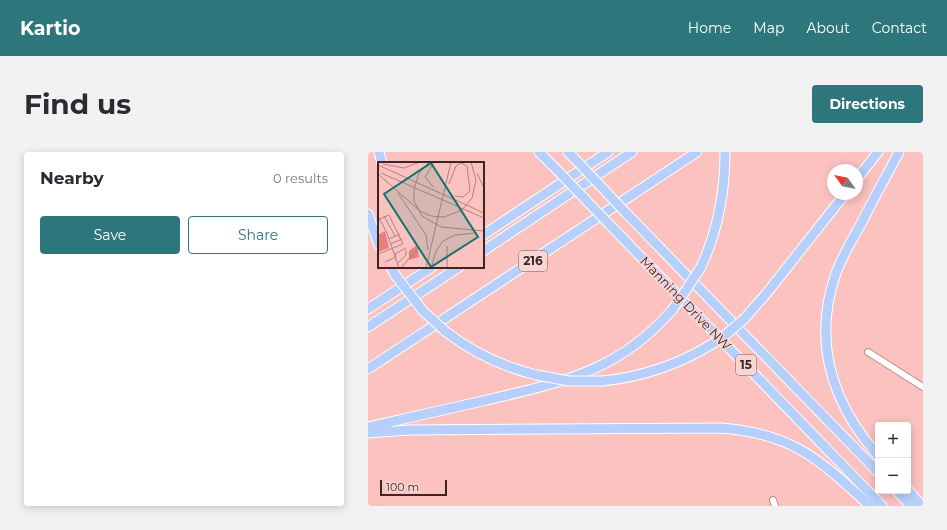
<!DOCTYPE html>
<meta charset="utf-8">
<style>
body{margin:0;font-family:Montserrat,sans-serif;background:#f2f2f3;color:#2b2b33}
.controls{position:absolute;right:12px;bottom:12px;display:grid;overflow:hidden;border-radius:4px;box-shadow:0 2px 10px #0003}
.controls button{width:36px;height:36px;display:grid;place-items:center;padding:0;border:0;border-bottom:1px solid #e1e1e2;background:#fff;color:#2b2b33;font:20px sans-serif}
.compass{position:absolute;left:459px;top:12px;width:36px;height:36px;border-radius:50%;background:#fff;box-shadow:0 2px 10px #0003;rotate:303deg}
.scale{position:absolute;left:12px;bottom:10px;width:67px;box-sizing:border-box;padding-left:4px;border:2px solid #3b2625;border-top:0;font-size:11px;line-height:14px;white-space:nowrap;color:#3b2625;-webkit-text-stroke:3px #f9d6d4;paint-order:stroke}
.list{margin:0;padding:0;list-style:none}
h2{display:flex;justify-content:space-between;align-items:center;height:52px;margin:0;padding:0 16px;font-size:17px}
h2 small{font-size:13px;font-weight:400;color:#7c7c81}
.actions{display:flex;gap:8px;padding:12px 16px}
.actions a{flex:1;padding:9px 0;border:1px solid #2d767b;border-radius:4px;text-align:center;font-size:14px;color:#2d767b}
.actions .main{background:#2d767b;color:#fff}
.map{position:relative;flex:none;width:555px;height:354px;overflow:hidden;border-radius:4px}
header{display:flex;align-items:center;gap:24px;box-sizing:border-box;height:56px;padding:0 20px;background:#2d767b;color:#fff}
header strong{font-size:19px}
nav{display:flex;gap:22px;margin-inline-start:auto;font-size:14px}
.intro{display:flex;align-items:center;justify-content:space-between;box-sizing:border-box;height:96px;padding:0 24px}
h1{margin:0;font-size:28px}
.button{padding:10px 18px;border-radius:4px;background:#2d767b;color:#fff;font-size:14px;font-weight:700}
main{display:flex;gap:24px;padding:0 24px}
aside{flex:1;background:#fff;border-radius:4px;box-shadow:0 2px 10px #0003}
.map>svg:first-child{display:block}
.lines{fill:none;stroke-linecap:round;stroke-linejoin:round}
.minor-casing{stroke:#c08b89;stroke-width:8}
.highway-casing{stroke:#fff;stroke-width:11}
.minor{stroke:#fff;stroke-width:6}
.highway{stroke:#b7d0fb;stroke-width:9}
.highway-bridge-casing{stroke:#fff;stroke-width:11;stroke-linecap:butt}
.highway-bridge{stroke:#b7d0fb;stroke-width:9}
.labels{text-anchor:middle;stroke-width:3;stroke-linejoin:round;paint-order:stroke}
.shield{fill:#f9d6d4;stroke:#745b5a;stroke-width:1}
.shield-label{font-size:12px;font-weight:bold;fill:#3b2625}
.street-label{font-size:13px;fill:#3b2625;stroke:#f9d6d4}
.inset-road{fill:none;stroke:#ae8482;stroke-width:1}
.view{fill:#0f766e;fill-opacity:0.15;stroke:#0f766e;stroke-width:2}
.inset-edge{fill:none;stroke:#3b2625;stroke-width:2}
</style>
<header>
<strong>Kartio</strong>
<nav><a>Home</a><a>Map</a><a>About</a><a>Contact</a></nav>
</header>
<div class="intro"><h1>Find us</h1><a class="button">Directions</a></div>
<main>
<aside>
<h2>Nearby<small>0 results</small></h2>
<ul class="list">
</ul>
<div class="actions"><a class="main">Save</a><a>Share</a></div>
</aside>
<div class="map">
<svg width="555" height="354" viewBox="0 0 555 354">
<rect width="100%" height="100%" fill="#fbc2c0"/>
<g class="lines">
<!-- minor casing -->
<g class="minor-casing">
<g id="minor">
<path d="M500,200L555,235"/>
<path d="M405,348L407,354"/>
</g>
</g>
<!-- highway casing -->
<g class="highway-casing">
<g id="highway">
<path d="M11,0L14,11"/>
<path d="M171,0L190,19"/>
<path d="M200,0L207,7"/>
<path d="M489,27L510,0"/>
<path d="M258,61L510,320"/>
<path d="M0,62L11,93"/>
<path d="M241,72L514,354"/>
<path d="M115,83L240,0"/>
<path d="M115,99L264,0"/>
<path d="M23,115L28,124"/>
<path d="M333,115C350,78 357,41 357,0"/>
<path d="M0,157L64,115"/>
<path d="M376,167L398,142L477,42"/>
<path d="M0,175L91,115"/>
<path d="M77,179C105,201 135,215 169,223"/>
<path d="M0,217L329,0"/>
<path d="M234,229C274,225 310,213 344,192"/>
<path d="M0,275C40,266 79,257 119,248C194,230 250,220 304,158"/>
<path d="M0,281L41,278L352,276C424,281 451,307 502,354"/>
<path d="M510,304C464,251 444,190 468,121C475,103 485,86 494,70C506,46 519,23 531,0"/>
<path d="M540,338L554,354"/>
<path d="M529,339L543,354"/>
</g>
</g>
<!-- minor -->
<use href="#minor" class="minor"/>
<!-- highway -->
<use href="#highway" class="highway"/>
<!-- highway-bridge casing -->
<g class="highway-bridge-casing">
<g id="highway-bridge">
<path d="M207,7L258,61"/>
<path d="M190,19L241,72"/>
<path d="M28,124L55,159L77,179"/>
<path d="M304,158L318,138L333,115"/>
<path d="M344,192L355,185L376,167"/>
<path d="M169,223L201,229H234"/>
</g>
</g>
<!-- highway-bridge -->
<use href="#highway-bridge" class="highway-bridge"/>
</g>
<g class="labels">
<!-- shield labels -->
<g class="shield">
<rect x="151" y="99" width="28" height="20" rx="3"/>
<rect x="368" y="203" width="20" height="20" rx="3"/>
</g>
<g class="shield-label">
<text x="165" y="113">216</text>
<text x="378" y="217">15</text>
</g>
<!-- street labels -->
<g class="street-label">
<text transform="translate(318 151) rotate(46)" y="5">Manning Drive NW</text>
</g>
</g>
<!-- overview -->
<g transform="translate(10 10)">
<rect width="106" height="106" fill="#fbc2c0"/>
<path d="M7,69L11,86L0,90V73ZM39,83L41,95L31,98V89Z" fill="#e5807f"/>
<path class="inset-road" d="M51,0L41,11L36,27V39L44,54L63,65L106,69M5,2L26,6L42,0M0,3L106,51M3,11L106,56M99,11L106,26M0,12L42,49L53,54L66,55L84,48L94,36L98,18L93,0M71,22L78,4L83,1L89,4L92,29L85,35L77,34M55,25L47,15L56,0M20,31L48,73L50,88M0,54L9,71L21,106M6,54L17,74M0,58L11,53L25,82L0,92M11,77L22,72M12,82L24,77M69,84V106M17,92L28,86M7,100L18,95L17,91M19,102L28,93V88M23,106L41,85M48,106L73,0M53,106L58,89L65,79L77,73L99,71"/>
<path class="view" d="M53,1L100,75L53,105L6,32Z"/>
<rect width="106" height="106" class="inset-edge"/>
</g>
</svg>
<div class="controls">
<button>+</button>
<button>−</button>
</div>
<svg class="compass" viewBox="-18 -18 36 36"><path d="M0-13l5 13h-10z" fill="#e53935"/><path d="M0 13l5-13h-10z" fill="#7c7c81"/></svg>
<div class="scale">100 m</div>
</div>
</main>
